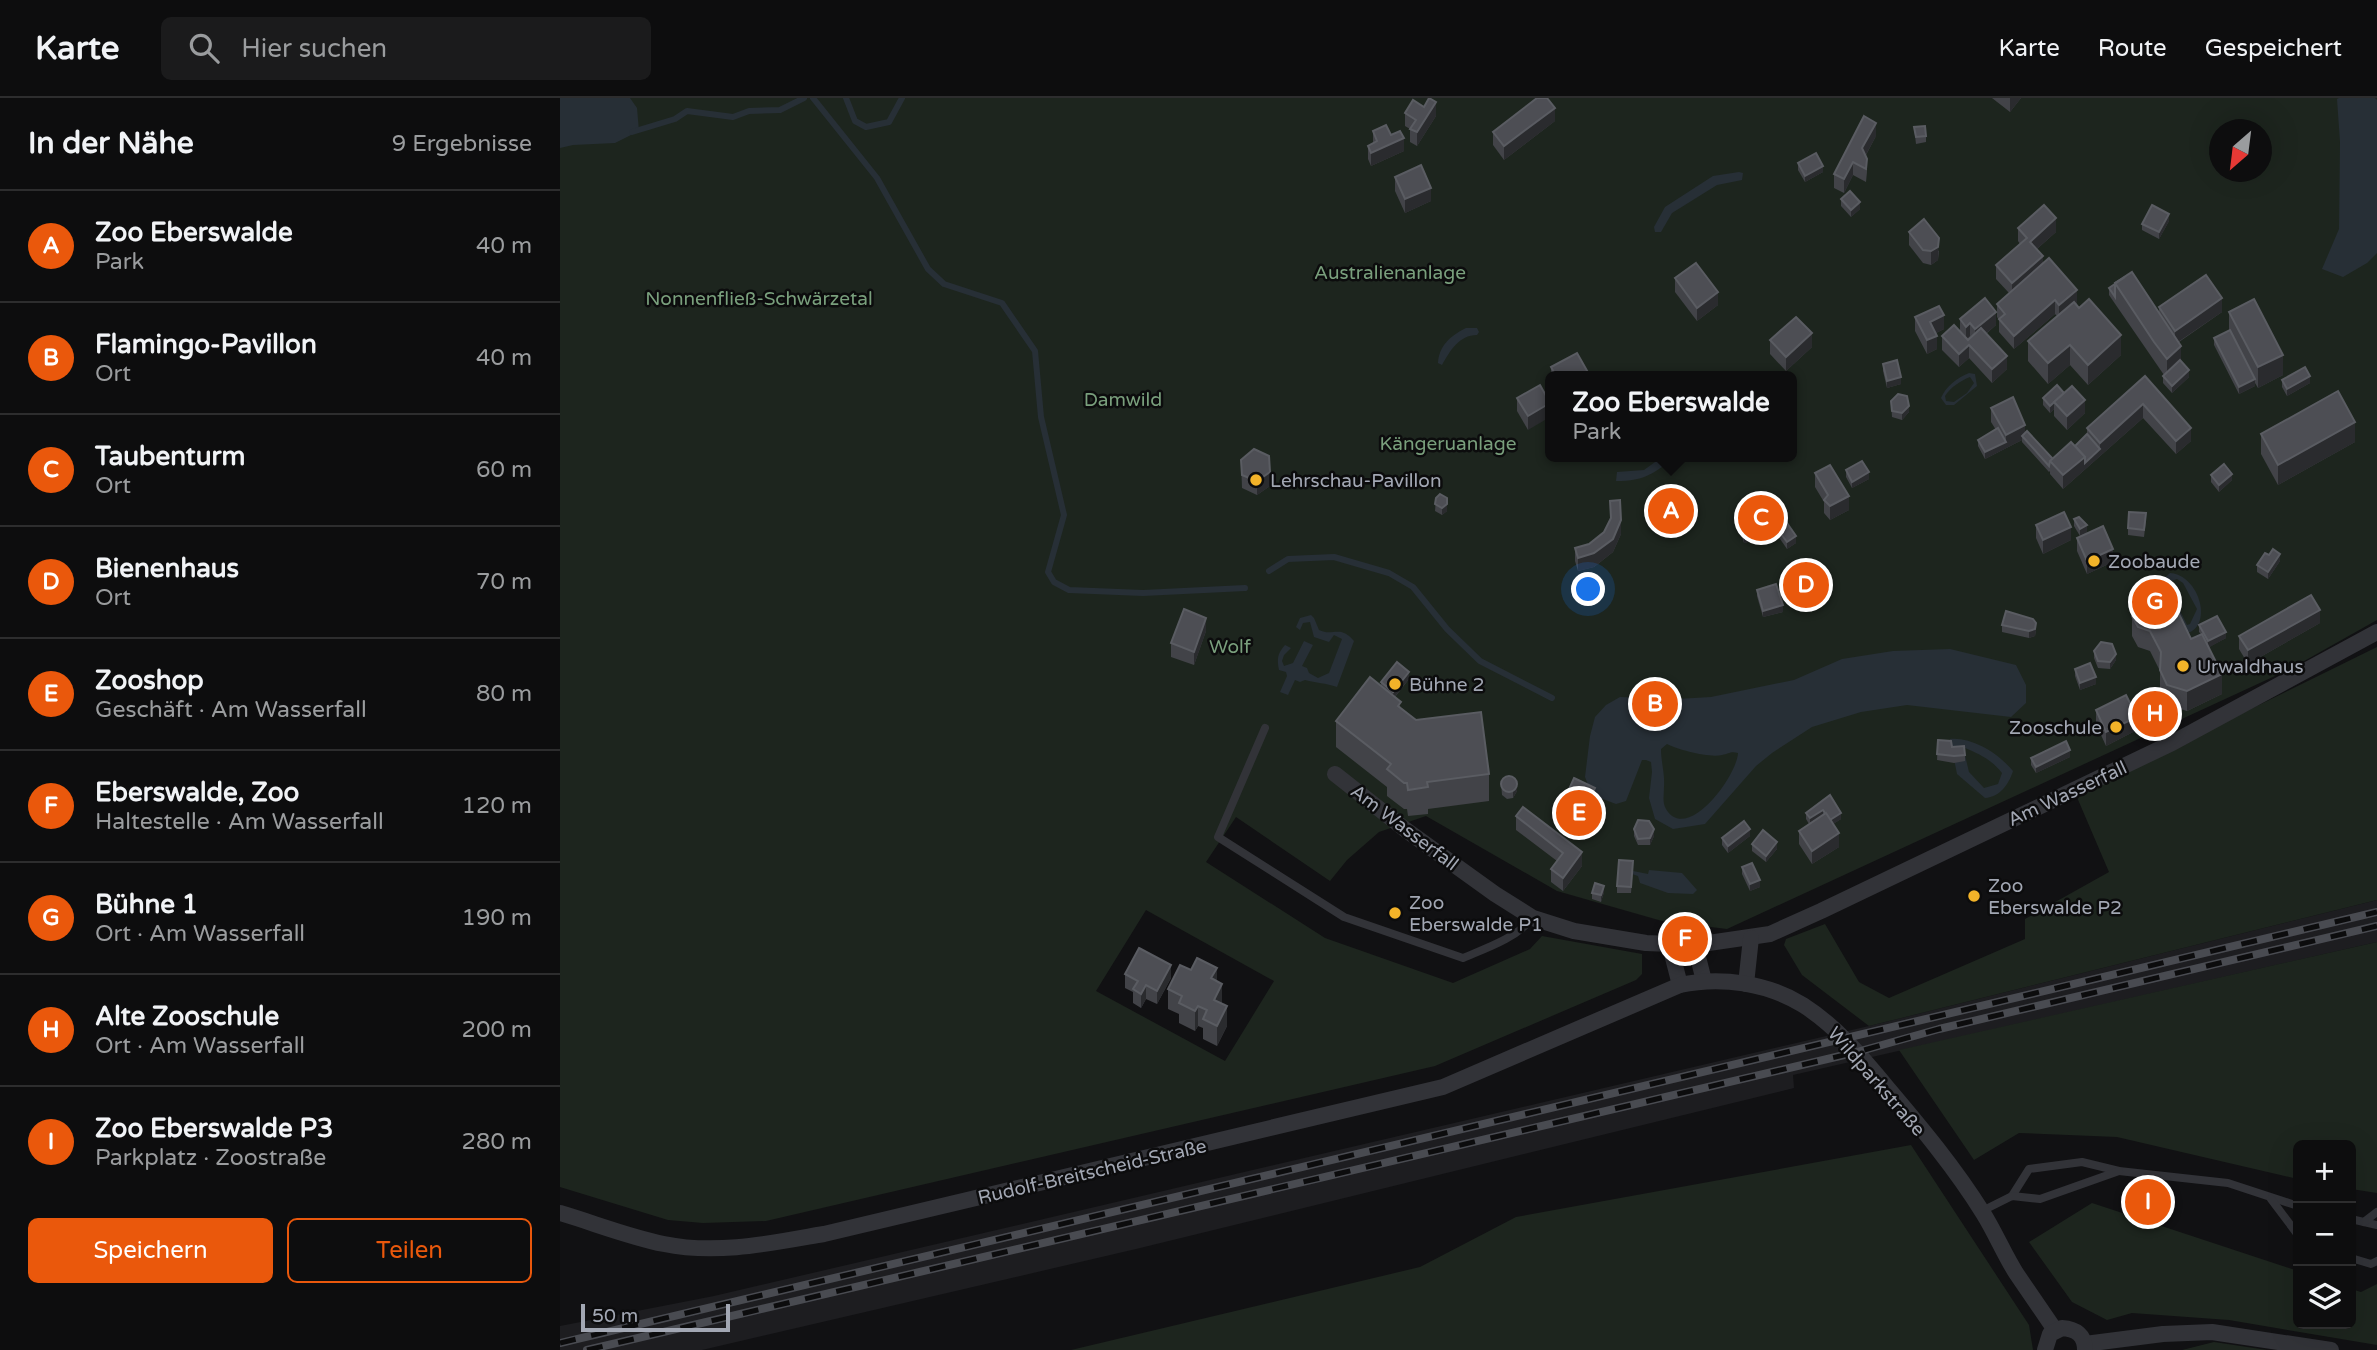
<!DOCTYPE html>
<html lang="de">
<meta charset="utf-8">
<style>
body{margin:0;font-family:"Varela Round",sans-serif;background:#1b1b1c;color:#f1f3f6}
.controls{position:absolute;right:21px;bottom:21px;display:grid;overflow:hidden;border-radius:10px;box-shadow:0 7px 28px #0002}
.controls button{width:63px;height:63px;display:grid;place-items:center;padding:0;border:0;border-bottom:2px solid #2d2d2e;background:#0d0d0e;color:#f1f3f6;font:35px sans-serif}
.compass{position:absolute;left:1649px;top:21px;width:63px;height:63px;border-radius:50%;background:#0d0d0e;box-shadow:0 7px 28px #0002;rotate:208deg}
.scale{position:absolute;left:21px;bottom:18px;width:149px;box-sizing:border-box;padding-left:7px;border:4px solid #a2a7b3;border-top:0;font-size:19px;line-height:24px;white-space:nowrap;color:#a2a7b3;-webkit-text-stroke:5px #0c0c0d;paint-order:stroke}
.you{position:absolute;left:1029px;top:492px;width:24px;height:24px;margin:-18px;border:5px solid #fff;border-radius:50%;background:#1a73e8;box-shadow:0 0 0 10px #1a73e833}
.badge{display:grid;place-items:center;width:46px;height:46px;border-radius:50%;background:#ea580c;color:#fff;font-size:23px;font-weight:700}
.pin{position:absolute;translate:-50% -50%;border:4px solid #fff;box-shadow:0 2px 7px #0006}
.popup{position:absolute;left:985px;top:273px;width:252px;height:91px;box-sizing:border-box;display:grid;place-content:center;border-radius:10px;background:#0d0d0e;filter:drop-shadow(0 2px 5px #0005);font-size:23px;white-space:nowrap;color:#9a9c9e}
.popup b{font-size:26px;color:#f1f3f6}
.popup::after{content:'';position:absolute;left:50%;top:100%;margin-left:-14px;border:14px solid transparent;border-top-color:#0d0d0e}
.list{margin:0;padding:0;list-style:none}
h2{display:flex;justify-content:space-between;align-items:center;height:91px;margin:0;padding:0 28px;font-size:30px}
h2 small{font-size:23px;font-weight:400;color:#9a9c9e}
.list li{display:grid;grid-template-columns:46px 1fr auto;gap:21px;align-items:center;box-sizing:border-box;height:112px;padding:0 28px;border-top:2px solid #2d2d2e}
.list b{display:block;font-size:26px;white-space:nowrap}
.list p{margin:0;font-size:23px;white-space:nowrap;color:#9a9c9e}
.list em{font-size:23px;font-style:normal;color:#9a9c9e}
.actions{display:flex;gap:14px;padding:21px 28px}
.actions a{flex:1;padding:16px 0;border:2px solid #ea580c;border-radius:10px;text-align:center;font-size:24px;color:#ea580c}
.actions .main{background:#ea580c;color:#fff}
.icon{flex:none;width:38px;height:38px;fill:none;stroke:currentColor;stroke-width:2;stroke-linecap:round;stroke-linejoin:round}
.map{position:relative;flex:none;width:1817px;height:1252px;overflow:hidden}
header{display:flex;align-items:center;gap:42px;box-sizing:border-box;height:98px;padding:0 35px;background:#0d0d0e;border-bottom:2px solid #2d2d2e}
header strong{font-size:33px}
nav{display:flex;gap:38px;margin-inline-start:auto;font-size:24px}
.search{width:490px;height:63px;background:#1b1b1c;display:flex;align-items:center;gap:18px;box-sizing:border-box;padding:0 24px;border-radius:10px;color:#9a9c9e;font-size:26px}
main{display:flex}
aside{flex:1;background:#0d0d0e}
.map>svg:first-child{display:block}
.built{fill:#1d1d20}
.green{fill:#1d251e;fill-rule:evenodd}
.water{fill:#272f36;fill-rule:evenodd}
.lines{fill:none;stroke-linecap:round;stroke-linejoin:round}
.stream{stroke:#272f36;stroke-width:6}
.lane{stroke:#323338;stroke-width:8}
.street{stroke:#323338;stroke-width:16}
.rail-casing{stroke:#494b51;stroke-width:8}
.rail{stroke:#0c0c0d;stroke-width:5;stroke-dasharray:16;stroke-linecap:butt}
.wall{fill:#424348}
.shaded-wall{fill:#2a2b2e}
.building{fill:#4d4e54;stroke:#5a5c62;stroke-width:2}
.poi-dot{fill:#f3b329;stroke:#0c0c0d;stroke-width:2.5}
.labels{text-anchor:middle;stroke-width:5;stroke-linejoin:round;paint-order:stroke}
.park-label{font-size:19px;fill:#799f7c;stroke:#0c0c0d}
.poi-label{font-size:19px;fill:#a2a7b3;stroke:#0c0c0d;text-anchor:start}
.street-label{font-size:19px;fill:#a2a7b3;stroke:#0c0c0d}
</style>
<header>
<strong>Karte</strong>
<div class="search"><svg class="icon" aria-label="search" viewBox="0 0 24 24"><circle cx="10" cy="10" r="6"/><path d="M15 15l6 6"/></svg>Hier suchen</div>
<nav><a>Karte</a><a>Route</a><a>Gespeichert</a></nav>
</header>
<main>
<aside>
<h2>In der Nähe<small>9 Ergebnisse</small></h2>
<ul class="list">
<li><span class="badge">A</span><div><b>Zoo Eberswalde</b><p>Park</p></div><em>40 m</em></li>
<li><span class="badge">B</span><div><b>Flamingo-Pavillon</b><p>Ort</p></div><em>40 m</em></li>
<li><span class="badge">C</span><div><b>Taubenturm</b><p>Ort</p></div><em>60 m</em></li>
<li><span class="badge">D</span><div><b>Bienenhaus</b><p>Ort</p></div><em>70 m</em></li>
<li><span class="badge">E</span><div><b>Zooshop</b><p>Geschäft · Am Wasserfall</p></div><em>80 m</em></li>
<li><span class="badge">F</span><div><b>Eberswalde, Zoo</b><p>Haltestelle · Am Wasserfall</p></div><em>120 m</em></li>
<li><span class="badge">G</span><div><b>Bühne 1</b><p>Ort · Am Wasserfall</p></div><em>190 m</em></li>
<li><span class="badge">H</span><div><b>Alte Zooschule</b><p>Ort · Am Wasserfall</p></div><em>200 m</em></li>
<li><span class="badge">I</span><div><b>Zoo Eberswalde P3</b><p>Parkplatz · Zoostraße</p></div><em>280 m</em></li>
</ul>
<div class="actions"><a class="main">Speichern</a><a>Teilen</a></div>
</aside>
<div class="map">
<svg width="1817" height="1252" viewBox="0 0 1817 1252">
<rect width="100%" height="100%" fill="#111113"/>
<!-- built -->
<path class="built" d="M1817,802V844L1233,977L1234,990L576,1151L142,1252H0V1228L154,1198L1309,928Z"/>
<!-- green -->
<g class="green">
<path d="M0,0H1817V522L1730,571L1167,831L1102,823L997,793L866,718L819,734L787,762L770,783L676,719L646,764L765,840L893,885L970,851L982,838L1082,856V876L1076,882L875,968L206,1123L143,1125L108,1122L0,1089ZM1660,32H1702V74H1660ZM990,278H1232V359H990ZM586,812L714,883L665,963L536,893Z"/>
<path d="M1817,549V802L1309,928L1242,877L1224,847L1226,841L1265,826L1299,884L1329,900L1465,841V821L1549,774L1516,697Z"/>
<path d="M1817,844V1095L1791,1091V1047H1738V1081L1557,1039L1459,1035L1414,1062L1339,952Z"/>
<path d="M1351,1047L1469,1227L1473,1252H511L860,1169L956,1119Z"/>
<path d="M1532,1105L1738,1173V1226H1791V1191L1801,1194L1817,1186V1247L1669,1222L1572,1215L1547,1222L1512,1204L1469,1144Z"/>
<path d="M1654,1244L1707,1252H1622Z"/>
</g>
<!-- water -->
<g class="water">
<path d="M0,0H70L77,10L79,33L55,45L13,47L0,50Z"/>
<path d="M1779,0H1815L1817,2V155L1807,165L1783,179L1762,171L1779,131L1780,44L1777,1Z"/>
<path d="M1179,74L1183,75L1182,82L1157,87L1112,115L1101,134H1095L1094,129L1105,109L1153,78Z"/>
<path d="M906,230H917L919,234L917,237C899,237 890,253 882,267L878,265C879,248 890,238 906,230Z"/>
<path d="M1409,275L1415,276L1417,288L1394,307H1386L1381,300C1386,288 1397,280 1409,275ZM1410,279L1414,285L1407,295L1394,304L1386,303L1385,298C1391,289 1400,283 1410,279Z"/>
<path d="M1102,359H1116C1093,375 1086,383 1056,383L1057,374L1084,372Z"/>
<path d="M1610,475C1640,477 1655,531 1624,536L1601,491L1600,484ZM1617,481L1623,485L1637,511L1630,526L1627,527L1609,490V484Z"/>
<path d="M751,517L754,520L759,532C773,539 780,526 794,543L777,589C766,585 756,585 745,582L740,584L735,582L728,597L720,594L727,578L726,574L719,572C717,561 717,556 725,547L731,550L724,557L722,563L724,568L733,565L744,543L753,547L742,568L747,570L749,575L758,580L769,575L782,541L774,537L769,544L754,539L750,524L743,525L740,532L736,529L740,520Z"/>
<path d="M1390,551L1456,567L1466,587V605L1451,619L1347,607L1301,614L1252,629L1212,655L1196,668L1145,726L1113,731L1095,721L1089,700L1092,674L1091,664L1086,662H1082L1066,703L1056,706L1032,697L1025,679L1030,638L1035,619L1046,607L1060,599L1117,601L1151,599L1234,582L1282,561L1333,553ZM1107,646C1119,652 1149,660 1162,657C1169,656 1170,653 1178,655C1177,678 1127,746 1106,711C1102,704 1104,697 1104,689C1105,676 1101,664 1101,651Z"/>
<path d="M1390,641C1413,639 1439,656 1453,673C1449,686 1440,699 1425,700L1397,676ZM1403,649C1419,656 1431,661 1442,675L1438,686L1424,690L1409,674Z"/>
<path d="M1089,772L1122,775L1137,792L1133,796L1108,795L1080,785L1078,778L1072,776L1073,773L1088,776Z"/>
</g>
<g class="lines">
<!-- stream -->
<g class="stream">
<path d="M253,0L317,80L368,171L384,186L442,205L475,253L481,319L504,417L488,474L494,484L509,492L583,495L685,490"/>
<path d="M286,0L295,23L306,29L329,24L342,0"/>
<path d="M72,34L115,21L127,13L173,19L189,13L220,12L244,0"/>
<path d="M709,473L728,461L774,459L829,475L853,489L887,531L920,563L992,600"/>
</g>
<!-- lane -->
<g class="lane">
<path d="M705,630L658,739L784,819L903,860C929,849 954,841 973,820"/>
<path d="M1452,1098L1469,1071L1522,1064L1559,1073L1668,1085L1738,1108"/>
<path d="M1711,1101L1738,1137"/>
<path d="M1422,1113L1452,1098L1480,1101L1559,1073"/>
<path d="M1791,1121L1817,1127"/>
<path d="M1804,1124L1817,1114"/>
<path d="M1791,1160L1811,1166L1817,1163"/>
</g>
<!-- street -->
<g class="street">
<path d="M775,676L846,732L935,796L973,820L1014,833L1086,845L1135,847L1210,836L1261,813L1612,645L1817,534"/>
<path d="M1135,847L1144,883"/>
<path d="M1110,848L1120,887"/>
<path d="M1186,886L1191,840"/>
<path d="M0,1115C34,1125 69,1139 104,1146C157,1157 212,1145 264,1136L883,989L1120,887C1161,878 1207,885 1243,907C1276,928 1301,958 1326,988C1360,1028 1395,1070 1423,1115C1435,1134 1444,1156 1456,1175C1469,1194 1482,1213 1495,1232"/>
<path d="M1525,1246L1603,1236L1652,1234L1771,1252"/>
<path d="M1485,1252L1490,1236L1502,1230C1516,1231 1525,1237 1525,1252"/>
</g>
<!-- rail casing -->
<g class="rail-casing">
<g id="rail">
<path d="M0,1245L1817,814"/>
<path d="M27,1252L1297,954L1379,931L1817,828"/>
</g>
</g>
<!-- rail -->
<use href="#rail" class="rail"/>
</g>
<!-- wall -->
<g class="wall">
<path d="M1432,0H1461L1450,14Z"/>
<path d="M864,9L876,18L857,48L850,44V31L845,28V15Z"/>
<path d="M995,23L944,62L933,47V34Z"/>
<path d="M1354,29L1366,38V44L1356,46Z"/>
<path d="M813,33L831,37L844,53L811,68L808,61V48L813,45Z"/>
<path d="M1316,38L1306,57L1307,74L1306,84L1293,77L1284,95L1274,90V76Z"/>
<path d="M1238,65L1263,74L1245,84L1238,72Z"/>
<path d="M835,79L871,103L845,115L835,93Z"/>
<path d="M1281,101L1300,111L1291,119L1281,108Z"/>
<path d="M1609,123L1599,141L1582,132V126Z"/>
<path d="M1458,130L1496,134L1477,151L1483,165L1517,205L1516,206L1561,257L1528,287L1510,267L1488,286L1468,263V243L1497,218L1495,216L1454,251L1439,234V222L1437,219V206L1449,195L1436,181V167L1460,146L1458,143Z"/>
<path d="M1349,134L1379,153L1378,162L1371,167L1363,165L1349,147Z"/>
<path d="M1565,178L1599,215V209L1662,214L1619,244L1621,264L1629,279L1612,295L1603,285V278L1604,277L1549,197V190Z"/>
<path d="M1115,180L1158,207L1137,223L1115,194Z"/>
<path d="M1669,214L1723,277L1698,290L1695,285V288L1679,296L1654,247V240L1669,233Z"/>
<path d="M1355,219L1384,231L1376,235L1377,251L1367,256L1355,233Z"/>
<path d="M1400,221L1436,227L1426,236L1447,271L1432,285L1409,260L1399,269L1382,252V238L1400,233Z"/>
<path d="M1210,242L1252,249L1226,273L1210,256Z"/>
<path d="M1323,266L1341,286L1327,290L1323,273Z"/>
<path d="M991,269L1030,278H991Z"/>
<path d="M1585,278L1631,343L1616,356L1583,320L1503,391L1490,376V373L1489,374L1462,344V342L1425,361L1418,348V342L1436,332L1431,324V310L1465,335L1493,361L1515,348L1527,336V330Z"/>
<path d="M1722,282L1750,285L1727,298L1722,289Z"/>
<path d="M980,287L968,332L957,313V300Z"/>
<path d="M1504,295L1525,315L1507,332L1494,318V311L1490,315L1483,307V300Z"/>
<path d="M1331,303L1349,314L1342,322L1332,319Z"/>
<path d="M1701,336L1795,344L1718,387L1701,356Z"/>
<path d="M681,362L710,388L697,397L682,390Z"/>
<path d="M1286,372L1309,381L1292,390L1286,379Z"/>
<path d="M1255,375L1289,412L1270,422L1264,415V404L1255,389Z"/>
<path d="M1651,377L1672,382L1659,394L1651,384Z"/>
<path d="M876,400L887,413L882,417L875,413Z"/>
<path d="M1050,403L1061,436L1053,454L1034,469L1018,473L1015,463V450L1029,446L1044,434L1050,422Z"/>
<path d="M1198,410H1205L1204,423H1198Z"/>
<path d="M1514,421L1527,434L1520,438L1514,428Z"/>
<path d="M1586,422L1584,439L1568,437V430Z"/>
<path d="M1476,427L1511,442L1483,456L1476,440Z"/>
<path d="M1181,429L1196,442L1184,445L1181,436Z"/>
<path d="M1218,432L1236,445L1227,451L1218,438Z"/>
<path d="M1517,440L1553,464L1527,476L1517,453Z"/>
<path d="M1709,457L1720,463L1708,481L1697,474V467Z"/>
<path d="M1197,492L1223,514L1203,519L1197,498Z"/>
<path d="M1601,493L1631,541L1641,536L1639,534V527L1666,540L1649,549L1662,596L1627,613L1607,607L1600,592V573L1590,553L1578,549L1572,538V518Z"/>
<path d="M1760,525L1688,566L1679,551V538Z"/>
<path d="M1442,527L1476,532L1475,538L1469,540L1442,534Z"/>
<path d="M646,533L634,567L611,559V545Z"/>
<path d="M1534,553L1556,562L1550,571L1538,570L1534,560Z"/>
<path d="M1515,571L1536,586L1520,592L1515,578Z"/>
<path d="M849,581L835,599L841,610L929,676V703L868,711V716L848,718L847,711H844L827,698V689L776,649V623L821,587V584Z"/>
<path d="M1086,599L1103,606L1099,613H1090L1086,605Z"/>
<path d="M1584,606L1607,618L1588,625L1584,613Z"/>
<path d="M1536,612L1577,632L1546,648L1536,626Z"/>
<path d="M1378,642L1405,657V663L1394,665L1377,662Z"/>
<path d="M1510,659L1476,675L1471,667V660Z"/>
<path d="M941,685L957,693L953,700L947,701L942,697Z"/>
<path d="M1270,697L1281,721L1273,726L1279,749L1252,766L1239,746V733L1249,726L1246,721V715Z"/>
<path d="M1006,698L1035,710L1026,728L1006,718Z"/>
<path d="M956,718L1022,768L1003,793L991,784V771L997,763L956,732Z"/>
<path d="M1074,731L1094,738L1090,747H1078L1074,738Z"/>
<path d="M1190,738L1168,755L1162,747V740Z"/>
<path d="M1192,746L1217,751L1206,764L1192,753Z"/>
<path d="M1182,769L1200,789L1190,793L1182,776Z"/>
<path d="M1073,770L1071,795H1057V788Z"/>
<path d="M1044,794L1041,804L1032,801V795Z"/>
<path d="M631,872L657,883L667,928L657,948L643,941V930L638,928L635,933L619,925V916L608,911V891Z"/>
<path d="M565,876L611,880L597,906L586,901L581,910L573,905V894L565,890Z"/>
</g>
<!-- shaded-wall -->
<g class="shaded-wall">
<path d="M1450,0H1461L1450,14Z"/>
<path d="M876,4V18L857,48V34Z"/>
<path d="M995,10V23L944,62V48Z"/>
<path d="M1316,25V38L1302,64V50Z"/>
<path d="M844,40V53L811,68V55Z"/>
<path d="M1293,64V77L1284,95V81Z"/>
<path d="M1263,68V74L1245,84V78Z"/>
<path d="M871,90V103L845,115V101Z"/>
<path d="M1300,104V111L1291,119V112Z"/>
<path d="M1609,116V123L1599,141V134Z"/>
<path d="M1496,120V134L1470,157V144Z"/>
<path d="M1379,140L1378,162L1371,167V153Z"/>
<path d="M1483,158V172L1452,199V185Z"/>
<path d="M1517,192V205L1499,221V207Z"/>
<path d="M1158,194V207L1137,223V210Z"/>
<path d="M1662,200V214L1615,246V233Z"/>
<path d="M1495,202V216L1454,251V238Z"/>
<path d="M1436,214V227L1415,245V231Z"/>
<path d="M1384,217V231L1370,238V224Z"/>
<path d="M1410,225V238L1406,242V229Z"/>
<path d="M1252,235V249L1226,273V259Z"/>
<path d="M1561,237V257L1528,287V267Z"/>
<path d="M1377,238V251L1367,256V242Z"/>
<path d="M1409,247V260L1399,269V256Z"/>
<path d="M1510,247V267L1488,286V265Z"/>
<path d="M1621,248V268L1607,281V261Z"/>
<path d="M1723,257V277L1698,290V269Z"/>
<path d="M1447,258V271L1432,285V271Z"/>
<path d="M1629,272V279L1612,295V288Z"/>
<path d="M1750,278V285L1727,298V291Z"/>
<path d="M1341,279V286L1327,290V283Z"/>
<path d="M1695,281V288L1679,296V289Z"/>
<path d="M1504,295L1494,304V311L1490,315V308Z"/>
<path d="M1525,302V315L1507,332V318Z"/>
<path d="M990,305V319L968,332V318Z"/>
<path d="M1583,306V320L1503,391V377L1525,359L1540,351V345Z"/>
<path d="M1349,308V314L1342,322V315Z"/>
<path d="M1795,324V344L1718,387V367Z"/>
<path d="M1465,327V340L1462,338V342L1425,361V354L1446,344V337Z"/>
<path d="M1631,330V343L1616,356V343Z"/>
<path d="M710,374V388L697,397V383Z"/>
<path d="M1309,374V381L1292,390V384Z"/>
<path d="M1672,376V382L1659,394V387Z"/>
<path d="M1289,398V412L1270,422V408Z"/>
<path d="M887,406V413L882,417V410Z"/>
<path d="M1061,422V436L1053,454L1034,469L1018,473V460Z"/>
<path d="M1527,427V434L1520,438V431Z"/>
<path d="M1511,429V442L1483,456V442Z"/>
<path d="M1196,435V442L1184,445V439Z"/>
<path d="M1236,438V445L1227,451V444Z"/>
<path d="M1553,451V464L1527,476V463Z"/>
<path d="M1720,456V463L1708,481V474Z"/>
<path d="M1223,507V514L1203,519V513Z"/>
<path d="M1760,512V525L1688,566V552Z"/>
<path d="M646,520V533L634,567V554Z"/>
<path d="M1476,525V532L1475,538L1469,540V533Z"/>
<path d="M1666,534V540L1648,550V543Z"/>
<path d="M1556,556V562L1550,571V564Z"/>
<path d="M849,574V581L833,601V594Z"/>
<path d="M1662,576V596L1627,613V593Z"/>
<path d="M1536,579V586L1520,592V585Z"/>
<path d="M1103,599V606L1099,613V606Z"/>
<path d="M1607,611V618L1588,625V619Z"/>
<path d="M1577,619V632L1546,648V634Z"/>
<path d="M1510,652V659L1476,675V669Z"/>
<path d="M957,686V693L953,700V693Z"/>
<path d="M1035,690V710L1026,728V708Z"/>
<path d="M1263,712V719L1250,727V720Z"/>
<path d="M1281,715V721L1269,729V722Z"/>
<path d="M1094,731V738L1090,747V740Z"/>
<path d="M1190,731V738L1168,755V748Z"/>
<path d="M1279,735V749L1252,766V753Z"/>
<path d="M1217,744V751L1206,764V758Z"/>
<path d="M1022,754V768L1003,793V780Z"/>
<path d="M1200,782V789L1190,793V786Z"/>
<path d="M1044,788V794L1041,804V797Z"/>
<path d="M611,867V880L597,906V893Z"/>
<path d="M657,870V890L651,880Z"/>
<path d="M662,886V906L654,902Z"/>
<path d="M586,887V901L581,910V896Z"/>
<path d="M638,908V928L635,933V913Z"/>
<path d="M667,908V928L657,948V928Z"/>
</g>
<!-- building -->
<g class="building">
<path d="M869,0L876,4L857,34L850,31L856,22L845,15L853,2L864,9Z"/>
<path d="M977,0H987L995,10L944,48L933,34Z"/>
<path d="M1304,18L1316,25L1302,50L1307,61L1306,71L1293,64L1284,81L1274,76Z"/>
<path d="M826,27L831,37L840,33L844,40L811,55L808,48L817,43L813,33Z"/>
<path d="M1365,28L1366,38L1356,39L1354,29Z"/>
<path d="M1256,55L1263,68L1245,78L1238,65Z"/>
<path d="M861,67L871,90L845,101L835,79Z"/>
<path d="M1290,93L1300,104L1291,112L1281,101Z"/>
<path d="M1484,107L1496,120L1470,144L1483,158L1452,185L1436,167L1467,140L1458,130Z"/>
<path d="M1592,107L1609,116L1599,134L1582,126Z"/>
<path d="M1364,121L1379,140L1378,149L1371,153L1363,152L1349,134Z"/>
<path d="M1489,160L1517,192L1499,207L1495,202L1454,238L1439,221L1445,216L1437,206Z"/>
<path d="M1136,165L1158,194L1137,210L1115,180Z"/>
<path d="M1572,174L1621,248L1607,261L1594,244L1555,185Z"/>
<path d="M1646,177L1662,200L1615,233L1599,209Z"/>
<path d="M1565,179L1555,185V199L1549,190Z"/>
<path d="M1425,200L1436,214L1415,231L1410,225L1406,229L1400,221Z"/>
<path d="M1529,201L1561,237L1528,267L1510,247L1488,265L1468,243L1514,204L1519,210Z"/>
<path d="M1694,201L1723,257L1698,269L1669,214Z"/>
<path d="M1379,208L1384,217L1370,224L1377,238L1367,242L1355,219Z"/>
<path d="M1236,219L1252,235L1226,259L1210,242Z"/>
<path d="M1394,227L1408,242L1421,230L1447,258L1432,271L1409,247L1399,256L1382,238Z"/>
<path d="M1670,232L1695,281L1679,289L1654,240Z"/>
<path d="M1017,255L1030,278H996L991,269Z"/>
<path d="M1337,262L1341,279L1327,283L1323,266Z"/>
<path d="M1620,262L1629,272L1612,288L1603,278Z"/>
<path d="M1745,269L1750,278L1727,291L1722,282Z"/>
<path d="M1585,278L1631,330L1616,343L1583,306L1540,345L1527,330Z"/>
<path d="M980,287L990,305L968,318L957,300Z"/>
<path d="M1497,287L1504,295L1490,308L1483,300Z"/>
<path d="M1512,288L1525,302L1507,318L1494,304Z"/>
<path d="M1778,293L1795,324L1718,367L1701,336Z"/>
<path d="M1338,296L1347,298L1349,308L1342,315L1332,313L1331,303Z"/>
<path d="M1453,299L1465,327L1446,337L1431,310Z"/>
<path d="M1438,330L1446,344L1425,354L1418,342Z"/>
<path d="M1467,333L1493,361L1490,363L1489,368L1462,338Z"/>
<path d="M1527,336L1540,351L1525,365V359L1515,348Z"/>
<path d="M1511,344L1525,359L1503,377L1490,363Z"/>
<path d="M694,351L709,358L710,374L697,383L682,377L681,362Z"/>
<path d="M1302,363L1309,374L1292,384L1286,372Z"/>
<path d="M1664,366L1672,376L1659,387L1651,377Z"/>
<path d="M1270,367L1289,398L1270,408L1264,402L1268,397L1255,375Z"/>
<path d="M880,396L887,400V406L882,410L875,406L876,400Z"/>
<path d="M1060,402L1061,422L1053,441L1034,455L1018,460L1015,450L1029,446L1044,434L1051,420L1050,403Z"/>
<path d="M1198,410H1205L1204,416H1198Z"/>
<path d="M1504,414L1511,429L1483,442L1476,427Z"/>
<path d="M1569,414L1586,415L1584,432L1568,430Z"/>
<path d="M1519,419L1527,427L1520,431L1514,421Z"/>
<path d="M1193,425L1196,435L1184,439L1181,429Z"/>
<path d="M1227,425L1236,438L1227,444L1218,432Z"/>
<path d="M1543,428L1553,451L1527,463L1517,440Z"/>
<path d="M1713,451L1720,456L1708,474L1697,467L1705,455L1709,457Z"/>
<path d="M1596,481L1601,493L1586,501L1585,486Z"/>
<path d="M1216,486L1223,507L1203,513L1197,492Z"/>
<path d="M1607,491L1631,541L1642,536L1662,576L1627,593L1607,587L1600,572L1601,554L1590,533L1578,529L1572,518L1586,501Z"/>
<path d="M1751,497L1760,512L1688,552L1679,538Z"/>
<path d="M624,511L646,520L634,554L611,545Z"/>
<path d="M1446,513L1473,521L1476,525L1475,531L1469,533L1442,527Z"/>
<path d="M1657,518L1666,534L1648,543L1639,527Z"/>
<path d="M1541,544L1552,546L1556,556L1550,564L1538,563L1534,553Z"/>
<path d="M837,564L849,574L833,594L821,584Z"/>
<path d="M1530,565L1536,579L1520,585L1515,571Z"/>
<path d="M810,579L841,604L838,608L856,622L921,614L929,676L867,684L868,689L848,692L847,685H844L827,671L831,666L776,623Z"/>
<path d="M1091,592H1099L1103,599L1099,606H1090L1086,599Z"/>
<path d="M1566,597L1577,619L1546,634L1536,612Z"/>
<path d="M1603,599L1607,611L1588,619L1584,606Z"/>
<path d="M1378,642L1391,643L1392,649L1404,648L1405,657L1394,658L1377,656Z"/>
<path d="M1506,643L1510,652L1476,669L1471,660Z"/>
<circle cx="949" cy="686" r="8"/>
<path d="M1014,680L1035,690L1026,708L1006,698Z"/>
<path d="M1270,697L1281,715L1270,722L1263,712L1250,720L1246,715Z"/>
<path d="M963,709L1022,754L1003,780L991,771L1003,755L956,718Z"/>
<path d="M1266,715L1279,735L1252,753L1239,733Z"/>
<path d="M1078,722L1089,723L1094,731L1090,740L1078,741L1074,731Z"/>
<path d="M1184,723L1190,731L1168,748L1162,740Z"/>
<path d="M1203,732L1217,744L1206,758L1192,746Z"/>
<path d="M1059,762L1073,763L1071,789L1057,788Z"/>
<path d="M1192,765L1200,782L1190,786L1182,769Z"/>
<path d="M1035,785L1044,788L1041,797L1032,795Z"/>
<path d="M579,850L611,867L597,893L586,887L581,896L573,891L578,883L565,876Z"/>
<path d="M637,860L657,870L651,880L662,886L654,902L667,908L657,928L643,921L647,912L638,908L635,913L619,905L622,898L608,891L620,867L631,872Z"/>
</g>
<!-- markers -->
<g class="poi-dot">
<circle cx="696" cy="382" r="7"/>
<circle cx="1534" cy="463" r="7"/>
<circle cx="1623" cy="568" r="7"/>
<circle cx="835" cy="586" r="7"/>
<circle cx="1556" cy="629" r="7"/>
<circle cx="1414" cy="798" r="7"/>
<circle cx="835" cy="815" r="7"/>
</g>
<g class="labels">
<!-- park labels -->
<g class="park-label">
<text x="830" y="181">Australienanlage</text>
<text x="199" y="207">Nonnenfließ-Schwärzetal</text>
<text x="563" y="308">Damwild</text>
<text x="888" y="352">Kängeruanlage</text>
<text x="670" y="555">Wolf</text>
</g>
<!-- poi labels -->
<g class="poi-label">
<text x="710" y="389">Lehrschau-Pavillon</text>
<text x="1548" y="470">Zoobaude</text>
<text x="1637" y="575">Urwaldhaus</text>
<text x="849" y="593">Bühne 2</text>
<text x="1542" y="636" text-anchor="end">Zooschule</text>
<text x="1428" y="794">Zoo<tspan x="1428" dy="22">Eberswalde P2</tspan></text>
<text x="849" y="811">Zoo<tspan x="849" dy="22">Eberswalde P1</tspan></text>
</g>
<!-- street labels -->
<g class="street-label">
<text transform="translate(1507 695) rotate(-25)" y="7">Am Wasserfall</text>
<text transform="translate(845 729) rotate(37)" y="7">Am Wasserfall</text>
<text transform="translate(1317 983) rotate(49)" y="7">Wildparkstraße</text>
<text transform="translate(532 1073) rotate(-13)" y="7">Rudolf-Breitscheid-Straße</text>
</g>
</g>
</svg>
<div class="controls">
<button>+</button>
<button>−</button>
<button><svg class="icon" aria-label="layers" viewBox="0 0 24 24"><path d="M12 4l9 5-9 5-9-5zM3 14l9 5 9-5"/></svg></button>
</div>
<svg class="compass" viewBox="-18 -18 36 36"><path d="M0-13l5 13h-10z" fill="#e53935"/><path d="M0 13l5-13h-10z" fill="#9a9c9e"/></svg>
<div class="scale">50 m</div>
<div class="you"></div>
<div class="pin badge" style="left:1111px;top:413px">A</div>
<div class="popup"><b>Zoo Eberswalde</b>Park</div>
<div class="pin badge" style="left:1095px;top:606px">B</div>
<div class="pin badge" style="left:1201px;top:420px">C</div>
<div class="pin badge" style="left:1246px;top:487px">D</div>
<div class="pin badge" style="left:1019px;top:715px">E</div>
<div class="pin badge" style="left:1125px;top:841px">F</div>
<div class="pin badge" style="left:1595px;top:504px">G</div>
<div class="pin badge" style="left:1595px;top:616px">H</div>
<div class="pin badge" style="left:1588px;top:1104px">I</div>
</div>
</main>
